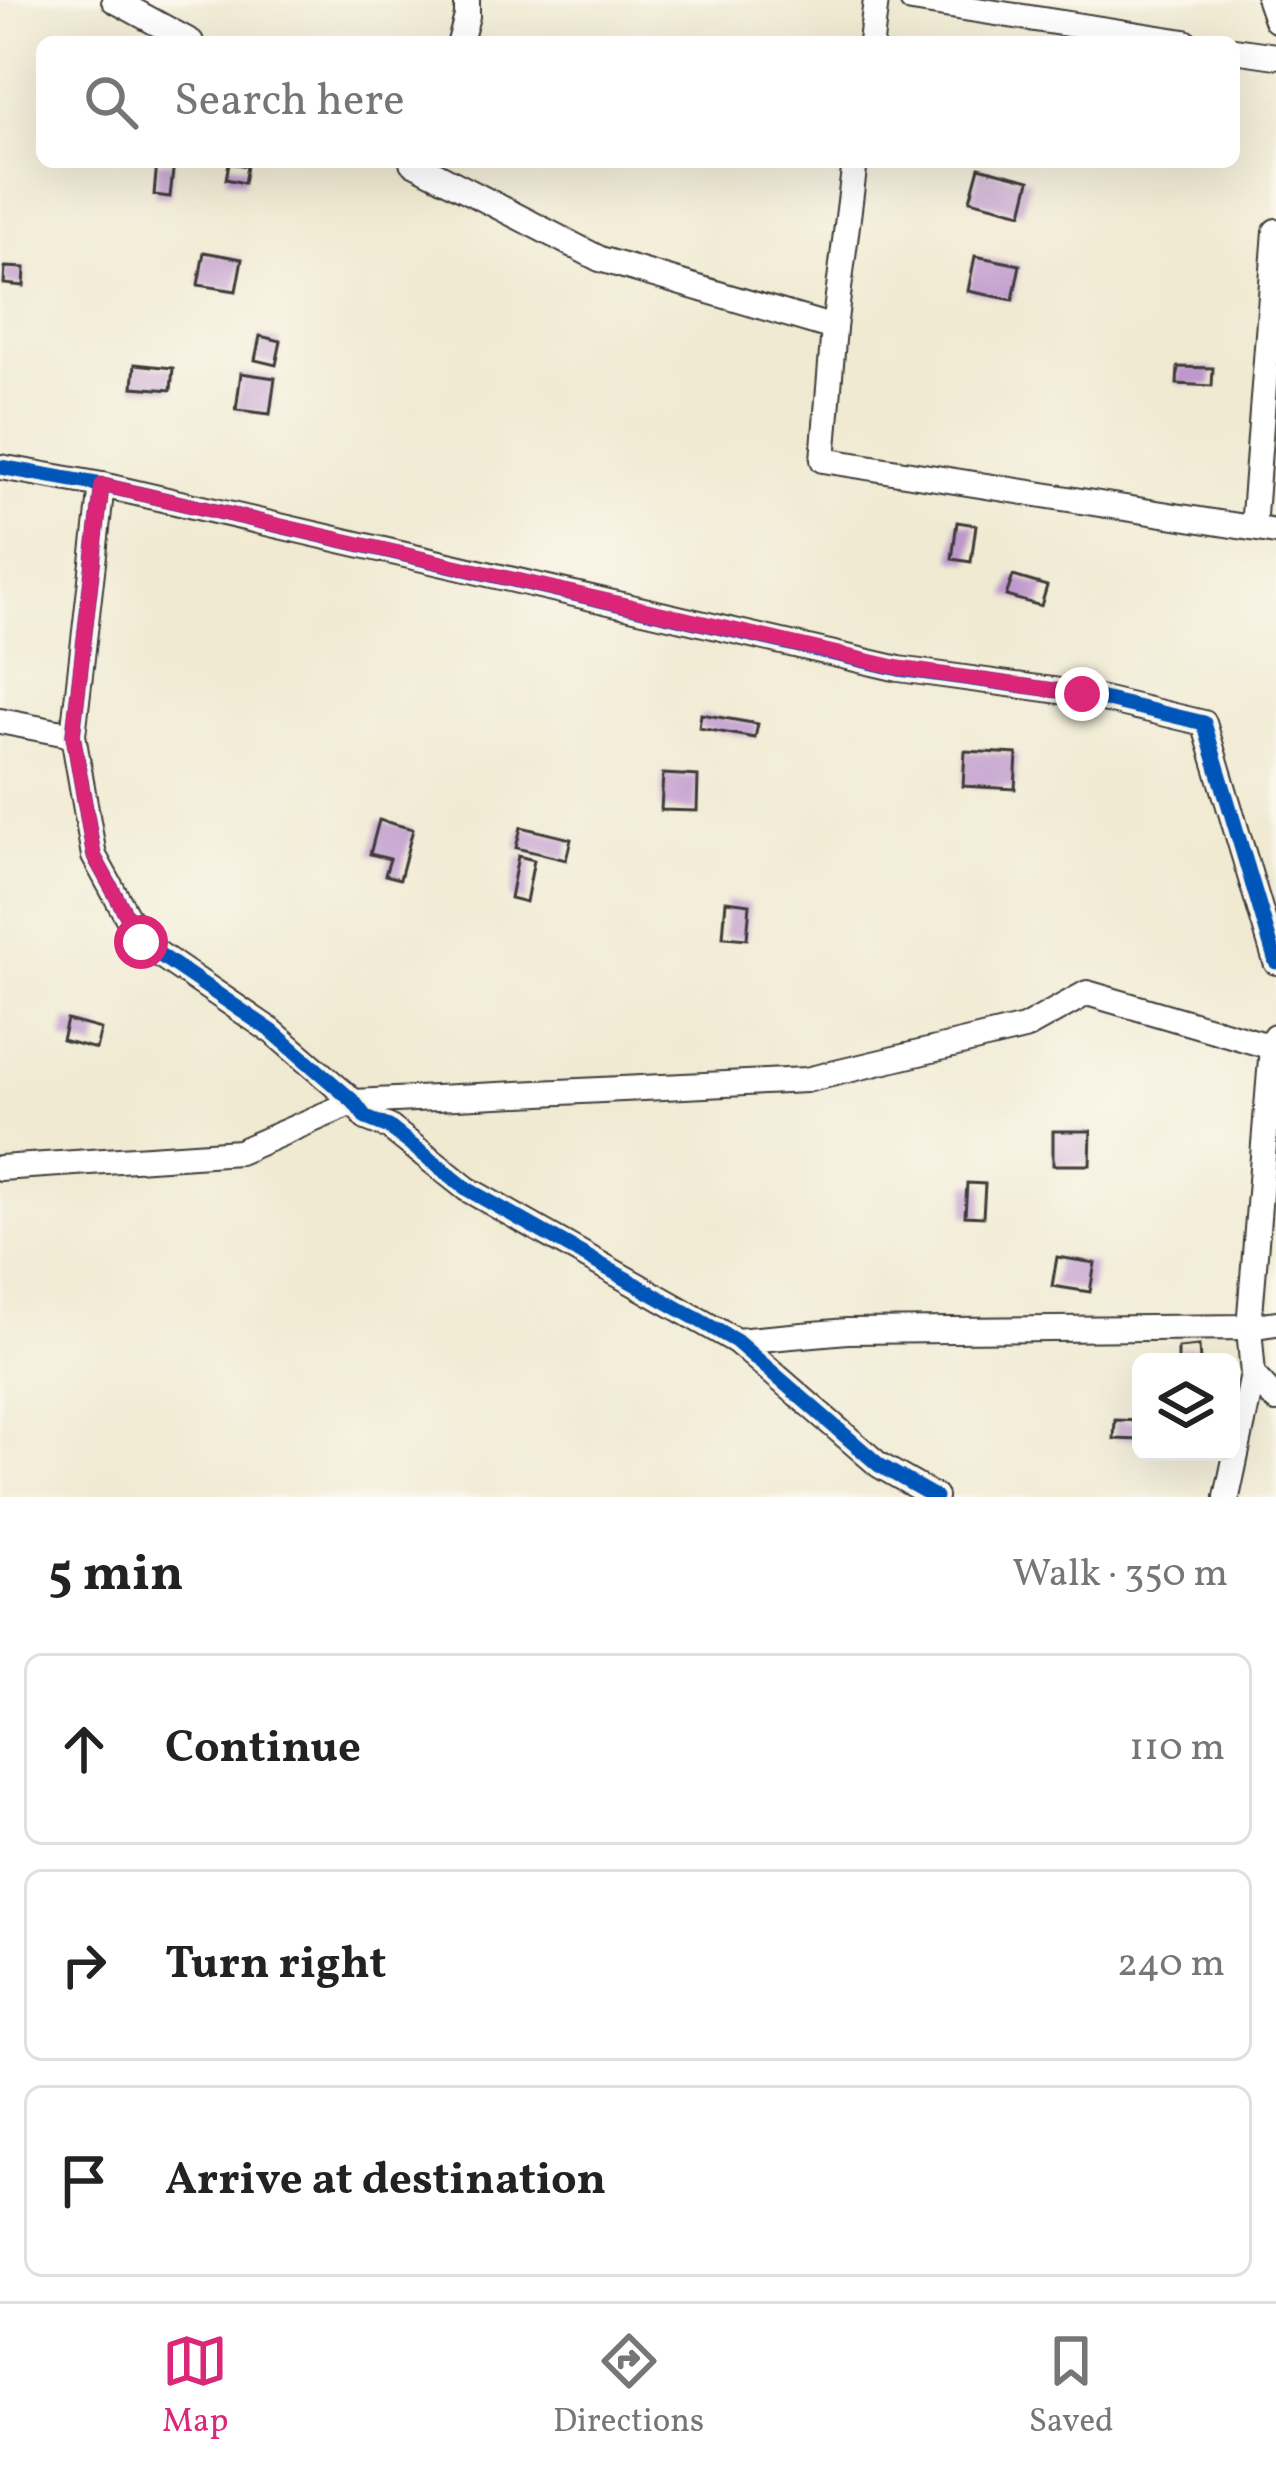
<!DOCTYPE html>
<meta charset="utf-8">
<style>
body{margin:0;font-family:Vollkorn,serif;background:#f2f2f2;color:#222}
.controls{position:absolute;right:36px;bottom:36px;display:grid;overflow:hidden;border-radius:18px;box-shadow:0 12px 48px #0002}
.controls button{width:108px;height:108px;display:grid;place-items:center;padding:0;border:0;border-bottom:3px solid #e0e0e0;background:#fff;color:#222;font:60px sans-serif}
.stop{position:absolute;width:36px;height:36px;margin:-27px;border:9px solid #db2777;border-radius:50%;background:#fff}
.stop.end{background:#db2777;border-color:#fff;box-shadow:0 3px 12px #0008}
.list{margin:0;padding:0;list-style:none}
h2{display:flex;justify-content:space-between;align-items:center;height:156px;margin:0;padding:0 48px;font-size:51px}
h2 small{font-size:39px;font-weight:400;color:#767676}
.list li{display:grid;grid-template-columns:78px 1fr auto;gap:36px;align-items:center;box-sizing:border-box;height:192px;margin:0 24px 24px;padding:0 24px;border:3px solid #e0e0e0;border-radius:18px}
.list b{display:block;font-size:45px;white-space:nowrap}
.list em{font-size:39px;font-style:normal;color:#767676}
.icon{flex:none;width:66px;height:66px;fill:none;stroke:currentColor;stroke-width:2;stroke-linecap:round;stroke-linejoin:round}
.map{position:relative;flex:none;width:1276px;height:1497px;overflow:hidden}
.search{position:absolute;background:#fff;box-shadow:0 12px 48px #0002;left:36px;right:36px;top:36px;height:132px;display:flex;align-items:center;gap:30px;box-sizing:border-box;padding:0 42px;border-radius:18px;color:#767676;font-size:45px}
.sheet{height:804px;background:#fff}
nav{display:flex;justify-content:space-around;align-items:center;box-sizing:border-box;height:168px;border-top:3px solid #e0e0e0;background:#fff;font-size:33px;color:#767676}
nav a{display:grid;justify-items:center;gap:6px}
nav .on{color:#db2777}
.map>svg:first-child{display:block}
.building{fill:#be97cc}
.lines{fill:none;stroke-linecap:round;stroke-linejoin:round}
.minor-casing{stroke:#3c3b37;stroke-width:28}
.minor{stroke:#fff;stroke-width:24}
.cycleway-casing{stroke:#fbf7ec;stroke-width:22}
.cycleway{stroke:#0057b8;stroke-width:15}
.route{stroke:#db2777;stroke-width:15}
</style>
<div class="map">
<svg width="1276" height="1497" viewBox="0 0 1276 1497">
<rect width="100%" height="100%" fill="#fbf7ec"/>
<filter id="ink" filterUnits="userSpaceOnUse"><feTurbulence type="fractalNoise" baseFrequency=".00833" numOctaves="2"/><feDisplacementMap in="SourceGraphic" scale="24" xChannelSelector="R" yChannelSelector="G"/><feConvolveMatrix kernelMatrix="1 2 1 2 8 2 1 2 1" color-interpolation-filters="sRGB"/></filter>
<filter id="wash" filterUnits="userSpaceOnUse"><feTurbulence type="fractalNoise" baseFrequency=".004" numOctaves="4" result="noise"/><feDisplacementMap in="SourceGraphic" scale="48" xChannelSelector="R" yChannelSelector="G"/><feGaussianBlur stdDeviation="2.7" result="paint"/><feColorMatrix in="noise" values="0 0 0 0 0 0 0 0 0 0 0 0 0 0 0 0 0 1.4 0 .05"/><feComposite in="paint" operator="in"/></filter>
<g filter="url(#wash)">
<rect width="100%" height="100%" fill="#f0ead2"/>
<g id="blocks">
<!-- building -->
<g class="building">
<path d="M157,162H174L170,197L154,195Z"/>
<path d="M229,163L247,166L244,183L226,179Z"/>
<path d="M979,167L1030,180L1022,213L970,200Z"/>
<path d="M204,252L242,259L236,291L198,285Z"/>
<path d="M975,256L1020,265L1013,300L968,291Z"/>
<path d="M5,267L25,268L24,286L4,284Z"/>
<path d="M260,336L281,341L276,365L255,360Z"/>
<path d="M135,364L173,368L171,390L133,387Z"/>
<path d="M1178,367L1213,368L1212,386L1177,384Z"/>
<path d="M241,373L275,378L270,414L236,410Z"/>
<path d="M957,522L976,525L971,562L952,559Z"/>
<path d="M1013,576L1047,586L1041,606L1006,596Z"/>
<path d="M701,714L758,724L755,738L699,728Z"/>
<path d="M965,751L1017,754L1015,789L963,786Z"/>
<path d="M663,774L698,776L697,811L661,810Z"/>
<path d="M379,820L413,829L400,879L385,875L390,859L370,854Z"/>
<path d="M521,827L571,839L566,860L516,848Z"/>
<path d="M518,856L534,860L526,902L510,898Z"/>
<path d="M726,901L750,904L747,939L723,937Z"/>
<path d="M67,1020L101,1029L96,1049L62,1040Z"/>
<path d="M1053,1131H1091L1090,1165H1053Z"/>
<path d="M967,1183L985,1184L983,1217L965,1216Z"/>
<path d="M1057,1257L1095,1263L1090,1292L1052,1286Z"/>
<path d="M1199,1346L1200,1362H1178V1348Z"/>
<path d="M1115,1420L1141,1421V1440L1114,1439Z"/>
</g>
</g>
</g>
<g filter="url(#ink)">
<use href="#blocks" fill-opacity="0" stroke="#3c3b37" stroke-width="3"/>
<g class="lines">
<!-- minor casing -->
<g class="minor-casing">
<g id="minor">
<path d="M114,0L191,42"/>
<path d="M912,0L1185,42"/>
<path d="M1269,0L1276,20"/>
<path d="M460,42L467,16V0"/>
<path d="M871,42L876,0"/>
<path d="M1234,50L1276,56"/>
<path d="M412,162L600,259L834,328L823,460L1276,532"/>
<path d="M834,328L855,162"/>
<path d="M0,467L102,485L899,669L1082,694L1204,723L1276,962"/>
<path d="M102,485L73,735L94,856L141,942L273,1032L354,1102L366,1118L389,1127L467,1189L736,1341L879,1465L935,1497"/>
<path d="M1253,528L1276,231"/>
<path d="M0,721L73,735"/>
<path d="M0,1168L239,1152L354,1102L806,1080L1024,1028L1087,993L1272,1047"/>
<path d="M736,1341L847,1331L1249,1327L1276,1323"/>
<path d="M1253,1375L1276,1400"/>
<path d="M1227,1497L1253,1375L1249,1327L1272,1047L1275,1036"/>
</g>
</g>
<!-- minor -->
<use href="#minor" class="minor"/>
<!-- cycleway casing -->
<g class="cycleway-casing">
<g id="cycleway">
<path d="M0,467L102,485L899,669L1082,694L1204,723L1276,962"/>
<path d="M102,485L73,735L94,856L141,942L273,1032L354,1102L366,1118L389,1127L467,1189L736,1341L879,1465L935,1497"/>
</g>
</g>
<!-- cycleway -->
<use href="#cycleway" class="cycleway"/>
</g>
</g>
<g class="lines" filter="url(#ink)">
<!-- route -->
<path class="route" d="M141,942L94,856L73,735L102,485L899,668L1082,694"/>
</g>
</svg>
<div class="controls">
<button><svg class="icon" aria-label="layers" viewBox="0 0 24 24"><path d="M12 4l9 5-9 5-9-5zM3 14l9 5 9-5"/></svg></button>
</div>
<div class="stop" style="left:141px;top:942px"></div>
<div class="stop end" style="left:1082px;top:694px"></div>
<div class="search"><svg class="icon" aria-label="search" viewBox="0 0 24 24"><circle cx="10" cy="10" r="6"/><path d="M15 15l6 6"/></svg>Search here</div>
</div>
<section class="sheet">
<h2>5 min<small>Walk · 350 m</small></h2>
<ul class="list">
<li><svg class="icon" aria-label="ahead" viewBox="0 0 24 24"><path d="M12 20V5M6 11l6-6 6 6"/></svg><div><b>Continue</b></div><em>110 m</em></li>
<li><svg class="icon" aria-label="right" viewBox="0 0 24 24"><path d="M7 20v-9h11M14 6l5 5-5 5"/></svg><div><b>Turn right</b></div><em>240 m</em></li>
<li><svg class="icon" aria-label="arrive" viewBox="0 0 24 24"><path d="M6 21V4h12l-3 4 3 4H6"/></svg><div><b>Arrive at destination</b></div></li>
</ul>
</section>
<nav>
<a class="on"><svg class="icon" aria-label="map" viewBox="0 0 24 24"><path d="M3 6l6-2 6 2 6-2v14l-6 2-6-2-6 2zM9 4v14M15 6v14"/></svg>Map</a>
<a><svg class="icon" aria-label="directions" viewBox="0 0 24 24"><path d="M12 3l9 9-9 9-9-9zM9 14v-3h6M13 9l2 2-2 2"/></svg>Directions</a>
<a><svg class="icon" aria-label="saved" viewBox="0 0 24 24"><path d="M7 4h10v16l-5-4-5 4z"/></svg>Saved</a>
</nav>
